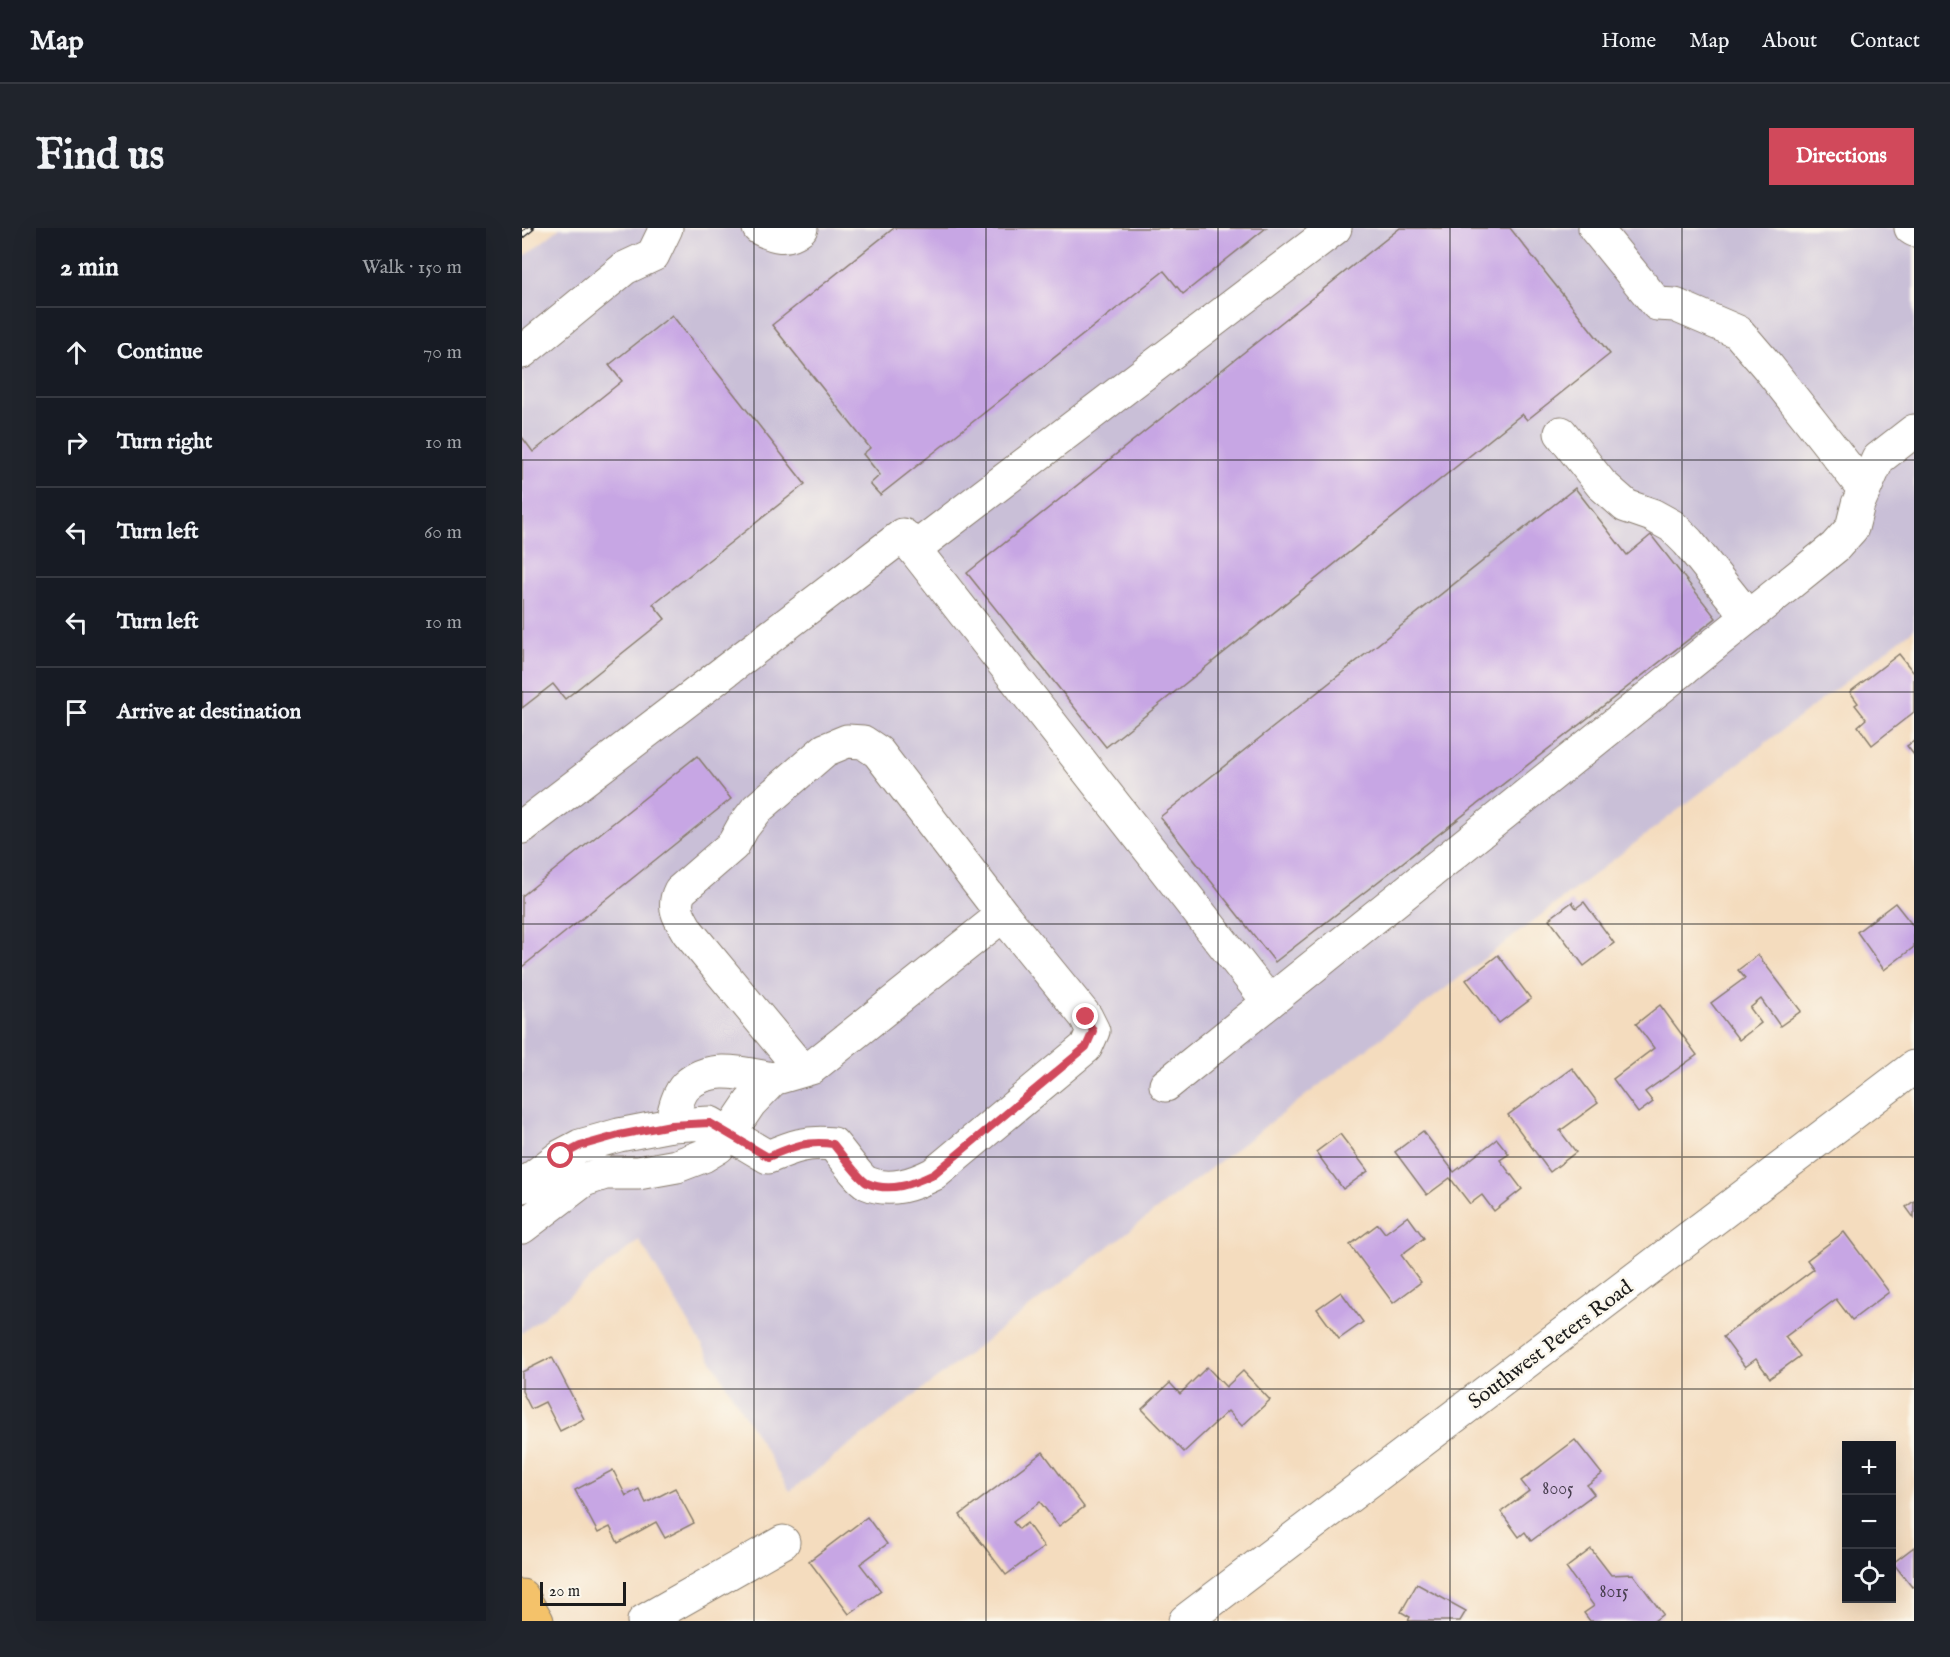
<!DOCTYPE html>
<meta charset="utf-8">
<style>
body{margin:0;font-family:"IM FELL English",serif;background:#20242c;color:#f1f3f6}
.controls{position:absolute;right:18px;bottom:18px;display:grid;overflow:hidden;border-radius:0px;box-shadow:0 6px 24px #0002}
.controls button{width:54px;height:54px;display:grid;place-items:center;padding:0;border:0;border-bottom:2px solid #363941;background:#171b24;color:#f1f3f6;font:30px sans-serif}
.scale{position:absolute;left:18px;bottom:15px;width:86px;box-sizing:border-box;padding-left:6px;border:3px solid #1c1c1c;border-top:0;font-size:16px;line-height:21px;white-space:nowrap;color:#1c1c1c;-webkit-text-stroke:4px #fbf7ec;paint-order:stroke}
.stop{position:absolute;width:18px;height:18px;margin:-14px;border:4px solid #d1495b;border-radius:50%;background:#fff}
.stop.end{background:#d1495b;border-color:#fff;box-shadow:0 2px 6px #0008}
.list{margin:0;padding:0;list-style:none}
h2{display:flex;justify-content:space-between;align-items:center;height:78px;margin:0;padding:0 24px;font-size:26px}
h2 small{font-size:20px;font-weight:400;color:#9ea1a6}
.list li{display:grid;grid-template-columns:39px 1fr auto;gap:18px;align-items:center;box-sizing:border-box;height:90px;padding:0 24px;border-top:2px solid #363941}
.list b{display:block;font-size:22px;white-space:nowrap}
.list em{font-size:20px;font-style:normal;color:#9ea1a6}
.icon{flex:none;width:33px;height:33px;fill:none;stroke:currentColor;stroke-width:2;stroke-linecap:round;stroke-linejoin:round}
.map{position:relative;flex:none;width:1392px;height:1393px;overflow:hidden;border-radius:0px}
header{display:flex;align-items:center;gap:36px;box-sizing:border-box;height:84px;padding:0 30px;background:#171b24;border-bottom:2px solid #363941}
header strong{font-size:28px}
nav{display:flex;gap:33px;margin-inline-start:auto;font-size:21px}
.intro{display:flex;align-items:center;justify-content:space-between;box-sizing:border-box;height:144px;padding:0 36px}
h1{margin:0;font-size:42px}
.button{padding:15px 27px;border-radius:0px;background:#d1495b;color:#fff;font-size:21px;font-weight:700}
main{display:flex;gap:36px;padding:0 36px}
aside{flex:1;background:#171b24;border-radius:0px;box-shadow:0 6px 24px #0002}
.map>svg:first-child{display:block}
.industrial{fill:#c9bfd7}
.building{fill:#c7a6e4}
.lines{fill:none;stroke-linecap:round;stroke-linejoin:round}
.minor-casing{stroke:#887c6d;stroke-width:35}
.major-casing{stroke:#887c6d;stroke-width:35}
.minor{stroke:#fff;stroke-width:33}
.major{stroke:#f4c26a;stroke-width:33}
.rail-casing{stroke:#1c1c1c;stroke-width:7}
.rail{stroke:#fbf7ec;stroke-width:4.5;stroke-dasharray:14;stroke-linecap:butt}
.route{stroke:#d1495b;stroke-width:8}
.grid{fill:none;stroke:#1c1c1c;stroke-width:1.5;stroke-opacity:0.55}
.labels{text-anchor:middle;stroke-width:5;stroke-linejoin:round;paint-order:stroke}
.number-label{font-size:18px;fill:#473e4e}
.street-label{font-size:21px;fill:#1c1c1c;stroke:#fbf7ec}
</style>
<header>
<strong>Map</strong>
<nav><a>Home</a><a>Map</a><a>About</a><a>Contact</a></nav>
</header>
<div class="intro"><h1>Find us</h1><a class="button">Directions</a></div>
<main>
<aside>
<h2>2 min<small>Walk · 150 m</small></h2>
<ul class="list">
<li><svg class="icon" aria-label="ahead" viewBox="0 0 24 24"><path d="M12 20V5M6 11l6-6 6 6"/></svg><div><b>Continue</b></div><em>70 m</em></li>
<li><svg class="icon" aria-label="right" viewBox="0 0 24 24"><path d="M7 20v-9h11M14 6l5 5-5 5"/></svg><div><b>Turn right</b></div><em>10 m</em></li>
<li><svg class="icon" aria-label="left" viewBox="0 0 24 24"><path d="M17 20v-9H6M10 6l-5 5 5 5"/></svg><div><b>Turn left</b></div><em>60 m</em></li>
<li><svg class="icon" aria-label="left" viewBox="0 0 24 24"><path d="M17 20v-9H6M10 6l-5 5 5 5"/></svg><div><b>Turn left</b></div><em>10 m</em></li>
<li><svg class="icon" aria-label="arrive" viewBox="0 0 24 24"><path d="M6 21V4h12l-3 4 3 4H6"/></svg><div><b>Arrive at destination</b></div></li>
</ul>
</aside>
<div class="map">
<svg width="1392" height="1393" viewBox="0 0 1392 1393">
<rect width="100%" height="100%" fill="#fbf7ec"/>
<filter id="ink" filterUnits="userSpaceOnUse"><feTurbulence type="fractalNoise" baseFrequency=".0167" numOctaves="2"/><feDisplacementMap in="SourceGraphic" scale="12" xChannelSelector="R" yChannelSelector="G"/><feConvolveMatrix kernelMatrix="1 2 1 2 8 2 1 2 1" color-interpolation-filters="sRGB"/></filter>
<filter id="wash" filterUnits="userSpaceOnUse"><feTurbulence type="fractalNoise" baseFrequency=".008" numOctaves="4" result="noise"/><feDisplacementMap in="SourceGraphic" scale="24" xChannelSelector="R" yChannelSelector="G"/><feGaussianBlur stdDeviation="1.35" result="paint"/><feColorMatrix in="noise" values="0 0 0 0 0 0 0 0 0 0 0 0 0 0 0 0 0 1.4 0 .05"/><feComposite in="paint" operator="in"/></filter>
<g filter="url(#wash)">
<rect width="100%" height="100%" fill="#f4dcbe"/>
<!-- industrial -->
<path class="industrial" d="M38,0H1392V401L268,1263L117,1012L0,1105V30Z"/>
<g id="blocks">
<!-- building -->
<g class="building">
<path d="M372,0H744L661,66L642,43L358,267L348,256L358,247L341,226L348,220L250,97Z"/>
<path d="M878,0H988L1088,126L1005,192L1000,186L584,519L445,345Z"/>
<path d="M150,87L283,256L131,376L143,391L43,471L31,456L0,480V209L11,224L100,153L87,137Z"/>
<path d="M1053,260L1105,327L1129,307L1194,390L753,734L638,589Z"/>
<path d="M1377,426L1392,445V484L1350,517L1336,498L1344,491L1333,477L1336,475L1328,464Z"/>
<path d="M1392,513V527L1385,518Z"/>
<path d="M175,528L209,571L0,739V668Z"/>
<path d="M1050,674L1054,680L1062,674L1092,715L1062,738L1027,691Z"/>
<path d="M1373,675L1392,699V719L1362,742L1335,704Z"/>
<path d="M976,727L1009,771L977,795L944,752Z"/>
<path d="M1236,727L1279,783L1258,798L1239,771L1228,780L1239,795L1217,812L1189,775L1223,750L1216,742Z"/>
<path d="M1138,777L1175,827L1123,864L1131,874L1116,885L1091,851L1132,820L1114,796Z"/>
<path d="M1050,840L1076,875L1038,903L1054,924L1028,944L986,887Z"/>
<path d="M901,903L932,944L975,911L987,926L978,932L1000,961L972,983L960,967L948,976L928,950L905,967L873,924Z"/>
<path d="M818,906L846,943L821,961L794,924Z"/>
<path d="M1392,973V990L1384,979Z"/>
<path d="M886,988L902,1010L879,1027L899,1054L871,1075L828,1017L856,996L863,1005Z"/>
<path d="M1322,1004L1367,1064L1330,1092L1314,1071L1263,1109L1278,1128L1248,1150L1234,1131L1223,1139L1201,1109L1292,1041L1285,1032Z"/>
<path d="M819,1064L841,1094L817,1111L795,1081Z"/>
<path d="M30,1129L62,1191L38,1203L23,1174L9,1181L0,1163V1144Z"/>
<path d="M685,1139L704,1159L721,1143L748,1172L720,1198L706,1183L662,1224L620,1181L648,1155L658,1166Z"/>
<path d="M1053,1212L1080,1246L1065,1257L1072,1266L1009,1313L1003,1304L997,1309L979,1284L1007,1263L999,1253Z"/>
<path d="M521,1224L562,1279L537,1298L518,1274L491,1294L497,1301L505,1295L522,1319L484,1347L438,1287Z"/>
<path d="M91,1242L104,1268L117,1261L124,1275L153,1260L172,1295L143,1310L134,1294L96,1315L88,1299L76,1305L53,1262Z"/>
<path d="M345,1289L365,1316L338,1336L359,1363L327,1386L287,1333Z"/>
<path d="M1392,1319V1358L1390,1359L1371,1335Z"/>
<path d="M1069,1321L1089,1347L1111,1346L1141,1386L1132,1393H1068L1062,1385L1072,1378L1044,1340Z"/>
<path d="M895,1356L944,1383L938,1393H886L888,1389L879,1384Z"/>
</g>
</g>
</g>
<g filter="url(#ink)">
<use href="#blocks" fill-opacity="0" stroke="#887c6d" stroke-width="1.5"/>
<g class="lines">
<!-- minor casing -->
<g class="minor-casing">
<g id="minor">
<path d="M237,0C253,8 264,12 279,0"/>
<path d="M1073,0L1135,76L1153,77L1216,104L1246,139L1342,261"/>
<path d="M1389,0L1392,2"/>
<path d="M0,124L103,40L131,27L144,0"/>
<path d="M1039,205L1079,256L1104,278L1130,287L1150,298L1166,314L1226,389"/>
<path d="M392,321L813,0"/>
<path d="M0,599L381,307L747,774"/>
<path d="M280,842L166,704C157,689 150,679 158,663L211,617L221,599L235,581L303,522L325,513L341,514L356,524L481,687L564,789L571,803L564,819L412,946C392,956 368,965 345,955C337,951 318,924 311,916C285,913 270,919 246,929L207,906L228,875L251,851L289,840L481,687"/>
<path d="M644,857L1313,319L1330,300L1336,276L1356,231L1392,203"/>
<path d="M149,897C152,885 155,867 164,858C188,835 223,846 251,851"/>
<path d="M0,958L39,928L58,918L97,907L149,897L188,895L207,906L196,919L181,928L155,938L116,945H83L62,952L0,999"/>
<path d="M122,1393L261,1314"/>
<path d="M663,1393L1392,839"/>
</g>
</g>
<!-- major casing -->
<g class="major-casing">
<path id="major" d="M0,1368L15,1393"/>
</g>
<!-- minor -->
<use href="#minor" class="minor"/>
<!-- major -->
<use href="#major" class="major"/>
<!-- rail casing -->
<g class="rail-casing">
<path id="rail" d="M0,7L9,0"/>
</g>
<!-- rail -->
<use href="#rail" class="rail"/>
</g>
</g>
<g class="lines" filter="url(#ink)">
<!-- route -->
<path class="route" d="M39,928L58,918L97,907L149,897L188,895L246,929C270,919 284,912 311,916C318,924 337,951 345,955C368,965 391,956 412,946L564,819L571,803L564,789"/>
</g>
<!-- grid -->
<path class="grid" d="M232,0V1393M464,0V1393M696,0V1393M928,0V1393M1160,0V1393M0,232H1392M0,464H1392M0,696H1392M0,929H1392M0,1161H1392"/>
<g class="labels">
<!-- number labels -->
<g class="number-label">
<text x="1036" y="1266">8005</text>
<text x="1092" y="1369">8015</text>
</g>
<!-- street labels -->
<g class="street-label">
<text transform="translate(1028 1116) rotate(-37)" y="7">Southwest Peters Road</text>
</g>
</g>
</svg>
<div class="controls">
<button>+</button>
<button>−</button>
<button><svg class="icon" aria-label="locate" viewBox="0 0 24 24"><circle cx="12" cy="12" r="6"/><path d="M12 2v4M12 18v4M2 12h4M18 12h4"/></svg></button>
</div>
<div class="scale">20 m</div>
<div class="stop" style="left:39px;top:928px"></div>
<div class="stop end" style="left:564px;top:789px"></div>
</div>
</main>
